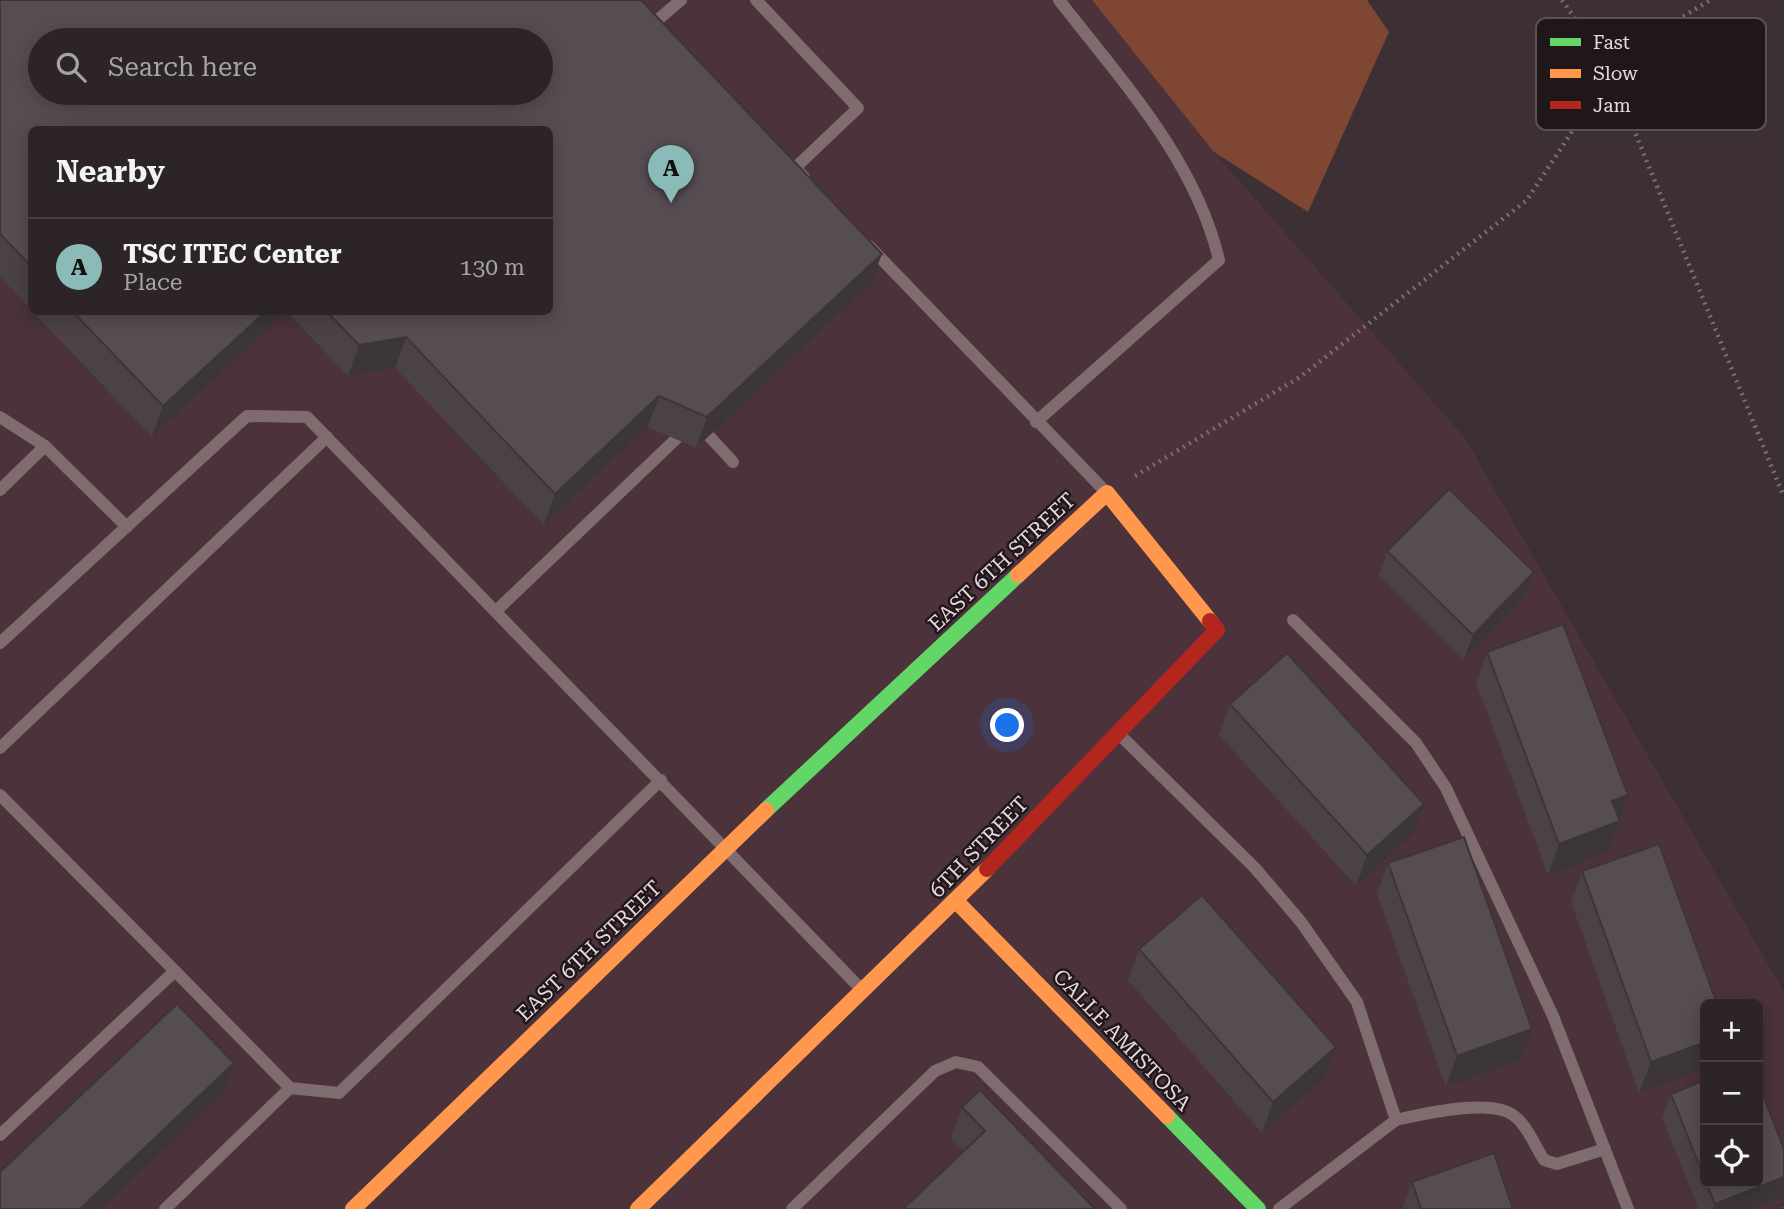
<!DOCTYPE html>
<meta charset="utf-8">
<style>
body{margin:0;font-family:"Roboto Serif",serif;background:#393033;color:#f1f3f6}
.controls{position:absolute;right:21px;bottom:21px;display:grid;overflow:hidden;border-radius:10px;box-shadow:0 4px 18px #0003}
.controls button{width:63px;height:63px;display:grid;place-items:center;padding:0;border:0;border-bottom:2px solid #484144;background:#2d2427;color:#f1f3f6;font:35px sans-serif}
.you{position:absolute;left:1008px;top:726px;width:24px;height:24px;margin:-18px;border:5px solid #fff;border-radius:50%;background:#1a73e8;box-shadow:0 0 0 10px #1a73e833}
.badge{display:grid;place-items:center;width:46px;height:46px;border-radius:50%;background:#8bbbb9;color:#111;font-size:23px;font-weight:700}
.pin{position:absolute;translate:-50% -58px;filter:drop-shadow(0 2px 4px #0008)}
.pin::after{content:'';position:absolute;top:37px;width:24px;height:21px;background:inherit;clip-path:polygon(0 0,100% 0,50% 100%)}
.list{margin:0;padding:0;list-style:none}
h2{display:flex;justify-content:space-between;align-items:center;height:91px;margin:0;padding:0 28px;font-size:30px}
h2 small{font-size:23px;font-weight:400;color:#a7a4a7}
.list li{display:grid;grid-template-columns:46px 1fr auto;gap:21px;align-items:center;box-sizing:border-box;height:98px;padding:0 28px;border-top:2px solid #484144}
.list b{display:block;font-size:26px;white-space:nowrap}
.list p{margin:0;font-size:23px;white-space:nowrap;color:#a7a4a7}
.list em{font-size:23px;font-style:normal;color:#a7a4a7}
.icon{flex:none;width:38px;height:38px;fill:none;stroke:currentColor;stroke-width:2;stroke-linecap:round;stroke-linejoin:round}
.map{position:relative;flex:none;width:1784px;height:1209px;overflow:hidden}
.search{position:absolute;background:#2d2427;box-shadow:0 4px 18px #0003;left:28px;top:28px;width:525px;height:77px;display:flex;align-items:center;gap:18px;box-sizing:border-box;padding:0 24px;border-radius:38px;color:#a7a4a7;font-size:26px}
.panel{position:absolute;background:#2d2427;box-shadow:0 4px 18px #0003;left:28px;top:126px;width:525px;height:189px;border-radius:10px}
.map>svg:first-child{display:block}
.built{fill:#4b323b;fill-rule:evenodd}
.green{fill:#7f4634}
.lines{fill:none;stroke-linecap:round;stroke-linejoin:round}
.path{stroke:#7b6d70;stroke-width:4.5;stroke-dasharray:2 5;stroke-linecap:butt}
.lane{stroke:#7e6c6f;stroke-width:12}
.fast{stroke:#63d668;stroke-width:16}
.slow{stroke:#ff974d;stroke-width:16}
.jam{stroke:#b3261e;stroke-width:16}
.wall{fill:#4a4247}
.shaded-wall{fill:#3c3639}
.building{fill:#564d52;stroke:#3c3639;stroke-width:2;fill-rule:evenodd}
.labels{text-anchor:middle;stroke-width:5;stroke-linejoin:round;paint-order:stroke}
.street-label{font-size:21px;fill:#e6d9dd;stroke:#20171a}
.key{fill:#20171a;stroke:#5b5154;stroke-width:2}
.key-label{font-size:19px;fill:#e6d9dd}
</style>
<div class="map">
<svg width="1784" height="1209" viewBox="0 0 1784 1209">
<rect width="100%" height="100%" fill="#3c3034"/>
<!-- built -->
<path class="built" d="M0,0H1092L1214,152L1465,438L1784,992V1209H0ZM40,40H541V93H40ZM32,130H550V312H32ZM1705,1004H1758V1183H1705Z"/>
<!-- green -->
<path class="green" d="M1092,0H1367L1389,32L1308,212L1214,152Z"/>
<g class="lines">
<!-- path -->
<g class="path">
<path d="M1562,0L1607,64L1784,497"/>
<path d="M1135,476L1300,377L1527,200L1571,133L1607,64L1710,0"/>
</g>
<!-- lane -->
<g class="lane">
<path d="M630,0L653,24L681,0"/>
<path d="M756,0L858,108L795,168L804,177"/>
<path d="M869,246L1104,490"/>
<path d="M0,417L45,446L127,527"/>
<path d="M1036,422L1219,260C1195,159 1121,80 1059,0"/>
<path d="M709,436L733,462"/>
<path d="M0,490L45,446"/>
<path d="M496,611L676,439"/>
<path d="M1293,620L1416,743L1446,788L1553,1016L1628,1209"/>
<path d="M0,643L247,416L307,417L862,990"/>
<path d="M1121,736L1255,868L1301,922L1357,1002L1396,1120L1279,1209"/>
<path d="M0,748L327,437"/>
<path d="M0,795L175,971"/>
<path d="M290,1088L339,1093L661,780"/>
<path d="M1396,1120C1422,1114 1490,1098 1513,1115C1527,1125 1535,1146 1544,1160L1557,1164L1605,1149"/>
<path d="M0,1135L175,971L290,1088L165,1209"/>
<path d="M792,1209L935,1071L956,1062L978,1067L1121,1209"/>
</g>
<!-- fast -->
<g class="fast">
<path d="M766,810L1018,575"/>
<path d="M1167,1116L1258,1209"/>
</g>
<!-- slow -->
<g class="slow">
<path d="M1018,575L1107,493L1210,621"/>
<path d="M956,901L1167,1116"/>
<path d="M353,1209L766,810"/>
<path d="M638,1209L987,869"/>
</g>
<!-- jam -->
<path class="jam" d="M987,869L1217,630L1210,621"/>
</g>
<!-- wall -->
<g class="wall">
<path d="M0,0L870,285L696,448L648,427L544,525L395,368L348,376L287,312H550L32,130V310L0,277Z"/>
<path d="M33,312H286L152,437Z"/>
<path d="M1387,551L1525,596L1464,659L1379,575Z"/>
<path d="M1487,652L1619,819L1620,821L1609,852L1548,875L1476,683Z"/>
<path d="M1230,704L1413,835L1356,886L1219,735Z"/>
<path d="M1388,863L1521,1060L1446,1087L1377,894Z"/>
<path d="M1582,871L1705,1004V1069L1639,1093L1571,902Z"/>
<path d="M1139,949L1325,1078L1262,1133L1128,980Z"/>
<path d="M1705,1080V1183H1758L1784,1149V1197L1754,1209H1699L1662,1118L1671,1094Z"/>
<path d="M962,1107L1095,1209L964,1151L951,1138Z"/>
<path d="M1412,1182L1513,1209H1404L1403,1206Z"/>
</g>
<!-- shaded-wall -->
<g class="shaded-wall">
<path d="M882,254L870,285L696,448L707,417Z"/>
<path d="M265,312H286L152,437L163,406Z"/>
<path d="M406,337L395,368L348,376L359,345Z"/>
<path d="M659,396L648,427L544,525L555,494Z"/>
<path d="M1534,572L1525,596L1464,659L1473,635Z"/>
<path d="M1628,795L1609,852L1548,875L1559,844L1612,801Z"/>
<path d="M1424,804L1413,835L1356,886L1367,855Z"/>
<path d="M1532,1029L1521,1060L1446,1087L1457,1056Z"/>
<path d="M1705,1042V1069L1639,1093L1651,1062Z"/>
<path d="M1336,1047L1325,1078L1262,1133L1273,1102Z"/>
<path d="M234,1063L222,1094L101,1209H80Z"/>
<path d="M1784,1177V1197L1754,1209H1713L1715,1204Z"/>
</g>
<!-- building -->
<g class="building">
<path d="M0,0H641L882,254L707,417L659,396L555,494L406,337L359,345L327,312H550V130H32V267L0,234ZM40,40H541V93H40Z"/>
<path d="M73,312H265L163,406Z"/>
<path d="M1449,489L1534,572L1473,635L1387,551Z"/>
<path d="M1563,624L1628,795L1612,801L1620,821L1559,844L1487,652Z"/>
<path d="M1287,653L1424,804L1367,855L1230,704Z"/>
<path d="M1464,837L1532,1029L1457,1056L1388,863Z"/>
<path d="M1659,844L1717,1004H1705V1042L1651,1062L1582,871Z"/>
<path d="M1202,895L1336,1047L1273,1102L1139,949Z"/>
<path d="M177,1004L234,1063L80,1209H0V1172Z"/>
<path d="M1705,1080V1180L1671,1094Z"/>
<path d="M1758,1083L1784,1149V1177L1715,1204L1706,1183H1758Z"/>
<path d="M980,1090L1095,1209H903L985,1131L962,1107Z"/>
<path d="M1494,1153L1513,1209H1421L1412,1182Z"/>
<path d="M1784,1205V1209H1773Z"/>
</g>
<g class="labels">
<!-- street labels -->
<g class="street-label">
<text transform="translate(1002 562) rotate(-43)" y="7">EAST 6TH STREET</text>
<text transform="translate(979 847) rotate(-46)" y="7">6TH STREET</text>
<text transform="translate(589 951) rotate(-44)" y="7">EAST 6TH STREET</text>
<text transform="translate(1122 1040) rotate(46)" y="7">CALLE AMISTOSA</text>
</g>
</g>
<!-- legend -->
<rect x="1536" y="18" width="230" height="112" rx="10" class="key"/>
<rect x="1550" y="38" width="31" height="8" fill="#63d668"/>
<rect x="1550" y="69" width="31" height="9" fill="#ff974d"/>
<rect x="1550" y="101" width="31" height="8" fill="#b3261e"/>
<g class="key-label">
<text x="1593" y="49">Fast</text>
<text x="1593" y="80">Slow</text>
<text x="1593" y="112">Jam</text>
</g>
</svg>
<div class="controls">
<button>+</button>
<button>−</button>
<button><svg class="icon" aria-label="locate" viewBox="0 0 24 24"><circle cx="12" cy="12" r="6"/><path d="M12 2v4M12 18v4M2 12h4M18 12h4"/></svg></button>
</div>
<div class="you"></div>
<div class="pin badge" style="left:671px;top:203px">A</div>
<div class="search"><svg class="icon" aria-label="search" viewBox="0 0 24 24"><circle cx="10" cy="10" r="6"/><path d="M15 15l6 6"/></svg>Search here</div>
<section class="panel">
<h2>Nearby<small></small></h2>
<ul class="list">
<li><span class="badge">A</span><div><b>TSC ITEC Center</b><p>Place</p></div><em>130 m</em></li>
</ul>
</section>
</div>
